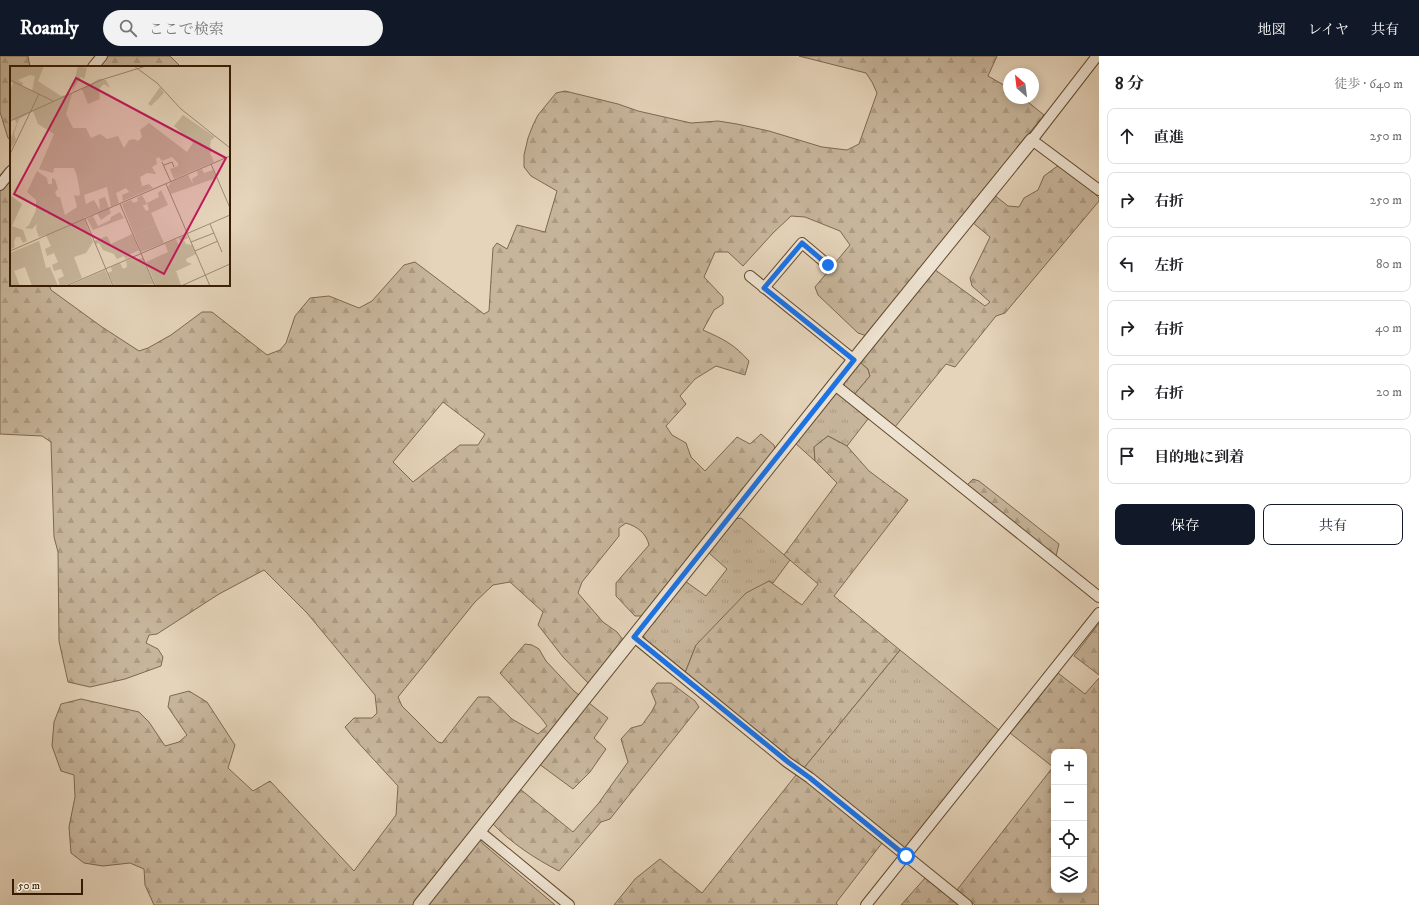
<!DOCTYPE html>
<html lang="ja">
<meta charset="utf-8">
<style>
body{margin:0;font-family:"IM FELL DW Pica","Noto Serif JP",serif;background:#f2f2f2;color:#202124}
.controls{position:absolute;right:12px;bottom:12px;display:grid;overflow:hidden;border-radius:8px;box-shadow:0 2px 10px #0003}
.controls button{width:36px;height:36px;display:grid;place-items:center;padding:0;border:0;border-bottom:1px solid #e0e0e0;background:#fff;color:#202124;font:20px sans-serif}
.compass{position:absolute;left:1003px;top:12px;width:36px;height:36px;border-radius:50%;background:#fff;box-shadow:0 2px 10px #0003;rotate:332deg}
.scale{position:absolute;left:12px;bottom:10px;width:71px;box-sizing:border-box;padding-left:4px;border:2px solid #361c01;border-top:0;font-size:11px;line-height:14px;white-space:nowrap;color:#361c01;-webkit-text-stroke:3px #eee3d2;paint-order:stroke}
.stop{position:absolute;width:12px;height:12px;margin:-9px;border:3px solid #1a73e8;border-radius:50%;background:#fff}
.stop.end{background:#1a73e8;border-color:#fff;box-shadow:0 1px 4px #0008}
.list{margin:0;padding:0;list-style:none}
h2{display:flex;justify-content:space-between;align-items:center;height:52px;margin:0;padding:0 16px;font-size:17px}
h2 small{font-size:13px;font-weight:400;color:#757577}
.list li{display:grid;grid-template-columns:26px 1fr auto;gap:12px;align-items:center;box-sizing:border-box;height:56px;margin:0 8px 8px;padding:0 8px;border:1px solid #e0e0e0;border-radius:8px}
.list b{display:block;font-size:15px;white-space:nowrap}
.list em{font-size:13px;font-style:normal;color:#757577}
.actions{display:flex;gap:8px;padding:12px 16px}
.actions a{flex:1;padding:9px 0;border:1px solid #111827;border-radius:8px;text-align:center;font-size:14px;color:#111827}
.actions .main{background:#111827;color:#fff}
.icon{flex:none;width:22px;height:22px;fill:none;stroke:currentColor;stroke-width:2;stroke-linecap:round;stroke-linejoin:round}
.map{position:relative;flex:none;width:1099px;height:849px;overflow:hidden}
header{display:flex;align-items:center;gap:24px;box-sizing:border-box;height:56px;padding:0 20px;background:#111827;color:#fff}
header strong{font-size:19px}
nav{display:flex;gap:22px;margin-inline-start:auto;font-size:14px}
.search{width:280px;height:36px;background:#f2f2f2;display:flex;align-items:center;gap:10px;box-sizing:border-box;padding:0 14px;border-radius:22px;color:#757577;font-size:15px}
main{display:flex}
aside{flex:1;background:#fff}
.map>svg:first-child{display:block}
.grass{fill:url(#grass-tufts);stroke:#7e684e}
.forest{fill:url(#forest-firs);stroke:#7e684e;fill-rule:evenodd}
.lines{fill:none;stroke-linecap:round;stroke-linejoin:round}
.minor-casing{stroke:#624a2f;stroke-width:12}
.tertiary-casing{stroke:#624a2f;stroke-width:15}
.minor{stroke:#eee3d2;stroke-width:10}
.tertiary{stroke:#eee3d2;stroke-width:13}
.route{stroke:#1a73e8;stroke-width:5}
.inset-road{fill:none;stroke:#9f8a70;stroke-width:1}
.view{fill:#c2185b;fill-opacity:0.15;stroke:#c2185b;stroke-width:2}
.inset-edge{fill:none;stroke:#361c01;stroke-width:2}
</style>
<header>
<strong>Roamly</strong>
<div class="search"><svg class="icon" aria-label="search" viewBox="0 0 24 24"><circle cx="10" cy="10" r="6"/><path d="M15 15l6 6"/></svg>ここで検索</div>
<nav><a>地図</a><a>レイヤ</a><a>共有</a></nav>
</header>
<main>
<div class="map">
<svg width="1099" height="849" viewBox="0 0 1099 849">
<defs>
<pattern id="grass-tufts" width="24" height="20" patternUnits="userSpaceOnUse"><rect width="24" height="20" fill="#c7b59b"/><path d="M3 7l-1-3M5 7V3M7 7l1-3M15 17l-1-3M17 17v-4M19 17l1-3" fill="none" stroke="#ac9b84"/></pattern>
<pattern id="forest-firs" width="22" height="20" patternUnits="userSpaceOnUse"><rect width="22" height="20" fill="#c7b59b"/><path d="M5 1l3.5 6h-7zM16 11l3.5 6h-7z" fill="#ac9b84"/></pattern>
</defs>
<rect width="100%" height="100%" fill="#e5d4ba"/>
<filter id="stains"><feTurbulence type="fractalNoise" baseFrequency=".005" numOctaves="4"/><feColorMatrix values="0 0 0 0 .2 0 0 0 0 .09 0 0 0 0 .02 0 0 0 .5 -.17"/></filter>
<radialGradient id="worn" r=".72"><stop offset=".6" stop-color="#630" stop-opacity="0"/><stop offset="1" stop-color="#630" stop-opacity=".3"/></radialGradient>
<!-- grass -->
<g class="grass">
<path d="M860,306L868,313L870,320L854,339L844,330V326Z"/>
<path d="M838,337L868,363L847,390L828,380L814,391L815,405L795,387L833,339Z"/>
<path d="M741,462L790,504L773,527L769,525L696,589L685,617L648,588L643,579L685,525L706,540L727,513L709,497L734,463Z"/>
<path d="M900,594L1000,675L908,791L900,792L803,713Z"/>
</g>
<!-- forest -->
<g class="forest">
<path d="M0,0H28L30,11H11V84L8,82L0,56Z"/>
<path d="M97,0H170L181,11H97Z"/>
<path d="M799,0H997L988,20L1009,32V42H1023L1044,59L986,130L867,280L858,277L818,239L815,231L850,189L840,175L805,161L791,160L773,177L743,210L728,196H715L704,221L723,241V248L714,254L703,274C723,283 734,288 749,305L745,319L716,310L695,323L680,340L686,348L666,370L672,379L686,387L691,401L705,415L737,381L750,388L761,378L774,389L775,393L642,560H635L616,540V527L649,489C646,477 638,471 626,467L619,472V480L582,526L578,537L603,566L617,576L624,585L590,629L563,601L538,569L543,556L510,526L493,529L475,546L398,641L402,650L438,686L442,687L478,641H489L512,663L538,678L547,670L542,663L500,617L525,588L532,589L539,593L546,605L574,635L608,662L594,682L606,693L590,716L573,733L531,702L472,775L482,787L555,849H154L145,829L144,813L130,807L103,810L84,807L71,797L69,771L75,741L74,719L61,715L52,690L54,666L61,648L81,643L139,656L149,666L165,690L179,686L187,679L168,651L170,640L189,635L207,646L235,689L228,712L253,735L270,725L354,815L396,759L398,730L353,681L345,671L354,662H372L377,657L375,639L307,557L264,514L219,538L157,578L149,579L146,587L158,593L163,601L161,610L125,623L90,631L68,626L59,585L58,496L54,481L51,386L42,380L0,378V119L11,107V229H49L51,234L102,271L139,295L148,292L171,279L202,256H212L267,299L280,294L286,287L295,260L310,242L329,240L359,252L372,245L404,209L415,206L484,258L489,255L493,192L497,187L507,193L517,169L545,176L557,135L531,120L524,111V99L528,82L533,69L538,59L556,37L565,35L618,48L638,55L691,67L718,65L737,68L769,75L822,91L847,94L859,88L877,37L872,26L866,17ZM443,346L485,378L478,389H460L413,426L393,406Z"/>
<path d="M1059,109L1087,130L1099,142V145L1005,257L996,260L955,311L946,308L895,371L854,339L870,320L868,313L860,306L934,213L985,250L990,246L972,230L970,222L990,181L972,166L993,138L1008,150L1019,151L1024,142L1038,134L1044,120Z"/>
<path d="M828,380L847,390L869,415L908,444L834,540L900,594L803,713L685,617L696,589L746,537L769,525L802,549L818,528L784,499L837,427L815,405L814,391Z"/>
<path d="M973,423L979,425L1059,488L1056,500L966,432L968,428Z"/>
<path d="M1099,567V619L1074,600Z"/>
<path d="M1058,617L1085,638L1099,622V849H975L957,834L1053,711L1010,677ZM1054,696H1084V834H1054Z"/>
<path d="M657,627H671L695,645L699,651L610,763L601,766L559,815C534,802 511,787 491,766L520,733L573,776L598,748L628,706L621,683L631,672L642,669L652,655L656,647L651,635Z"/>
<path d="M799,718L882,787L836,847L838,849H614L635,823L660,803L702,837L796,719Z"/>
<path d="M926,821L961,849H901Z"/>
</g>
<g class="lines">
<!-- minor casing -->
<g class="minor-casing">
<g id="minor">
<path d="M1097,0L1032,84L1099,134"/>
<path d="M93,11L102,0"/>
<path d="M0,129L11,115"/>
<path d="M750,220L854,304"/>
<path d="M764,232L802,187L828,209"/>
<path d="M835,329L1099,541"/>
<path d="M634,581L787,706L810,722L967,849"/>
<path d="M479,775L569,849"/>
<path d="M866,849L1099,557"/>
</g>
</g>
<!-- tertiary casing -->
<g class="tertiary-casing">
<path id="tertiary" d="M420,849L854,304L1032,84"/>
</g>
<!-- minor -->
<use href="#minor" class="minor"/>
<!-- tertiary -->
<use href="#tertiary" class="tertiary"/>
</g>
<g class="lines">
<!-- route -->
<path class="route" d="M828,209L802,187L764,232L854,304L634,581L788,706L810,722L906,800"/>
</g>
<!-- overview -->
<g transform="translate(10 10)">
<rect width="220" height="220" fill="#e5d4ba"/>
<path d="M132,129L137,138L115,146L112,138L121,134L123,137L128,135L127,132ZM146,159L154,177L131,186L124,168ZM166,205L171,219L146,220L144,215Z" fill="#c7b59b"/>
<path d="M0,0H34L28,15L51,30L62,28L56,48L63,62H76L81,72L90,68L97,73L108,70L114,82L119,74L124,73L128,75L132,71L130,64L139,57L177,86L183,77L164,60L173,49L205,71L201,74L200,80L202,84L200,87L204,96L164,113L160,103L168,100V97L162,91L152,95L149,91L146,93L147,98L142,101L146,108L137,107L130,111L132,120L139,118L143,122L113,135L112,129L119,126L116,122L106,127L109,137L101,141L97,121L74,129L76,138L84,134L90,144L89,133L95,131L101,147L91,154L87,147L74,152L83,176L76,187L64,191L72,212L54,220H50L48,213L54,210L51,203L44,205L42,199L48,196L44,187L37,190L35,183L41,180L36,169L29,171L26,163L27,158L22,163L15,162L19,159L26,144V134L17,126L27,105L37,112L38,118H42V112L45,113L48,123L45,126L47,131H50L55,149L67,141L64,129L69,130L70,127L67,110L64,102H44L43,107L29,103L44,68L28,58L23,45L9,53L4,68L6,74L0,84V74L7,57L4,53L0,54V25L3,17L0,13ZM20,9L25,10L22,25L12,20L13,17L8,14ZM68,0L77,2L74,13L71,11L62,25ZM89,13L96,14L100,22L94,18L89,23L90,33L78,38L72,23ZM150,21L154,27L141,40L138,38ZM192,103L194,107L203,104L206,112L161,128L158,121L161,116L178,109L183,118L182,113L188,109L187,105ZM151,124L158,139L141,147L146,159L124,168L115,146L129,140H133L136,145L139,144L137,137L149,131L148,127ZM0,129L12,138L2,160L13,164L17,175L13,177L10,171H6L4,176L5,181L0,184ZM110,146L114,152L83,164L77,153L83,150L88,160L100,154L101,151ZM122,168L129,184L119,189V192L115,193L114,190L107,193L104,188L93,184L89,177L86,178L84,175L97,170L101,178ZM177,169L178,172L174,174L176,178L182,179L186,188L176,193L177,196L182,198L144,215L136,196L158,186L155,178L166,173L168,178L171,177L169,172ZM29,175L36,202L40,201L48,220H22L15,201L4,205L10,220H0V187ZM124,191L125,194L133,192L144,218L104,220L98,207L102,205L101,201L110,197L113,203L117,201L116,195ZM95,204L102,220H58Z" fill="#c7b59b" fill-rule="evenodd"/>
<path class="inset-road" d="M124,0L147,17L171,43L220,82M0,14L43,35M0,55L91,14L136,0M0,88L29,28M152,96L161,116M201,98L220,142M154,99L162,96L164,101M156,118L200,220M110,138L145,220M75,153L103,220M200,158L212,186M181,176L204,167M0,185L220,90M185,185L208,175M56,220L220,149M171,220L220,198"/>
<path class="view" d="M66,12L216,92L154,208L4,128Z"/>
<rect width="220" height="220" class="inset-edge"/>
</g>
<rect width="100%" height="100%" filter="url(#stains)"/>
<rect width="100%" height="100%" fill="url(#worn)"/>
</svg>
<div class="controls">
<button>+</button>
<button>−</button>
<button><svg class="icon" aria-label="locate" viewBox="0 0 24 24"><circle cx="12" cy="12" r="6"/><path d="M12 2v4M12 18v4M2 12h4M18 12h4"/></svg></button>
<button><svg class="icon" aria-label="layers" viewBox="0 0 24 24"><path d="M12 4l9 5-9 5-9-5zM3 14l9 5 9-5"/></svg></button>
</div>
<svg class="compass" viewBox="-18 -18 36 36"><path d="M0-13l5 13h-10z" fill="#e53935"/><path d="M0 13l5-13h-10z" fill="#757577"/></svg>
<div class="scale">50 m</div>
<div class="stop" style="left:906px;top:800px"></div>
<div class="stop end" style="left:828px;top:209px"></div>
</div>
<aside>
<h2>8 分<small>徒歩 · 640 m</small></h2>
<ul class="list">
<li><svg class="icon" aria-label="ahead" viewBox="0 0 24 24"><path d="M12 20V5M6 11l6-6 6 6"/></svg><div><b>直進</b></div><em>250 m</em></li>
<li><svg class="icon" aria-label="right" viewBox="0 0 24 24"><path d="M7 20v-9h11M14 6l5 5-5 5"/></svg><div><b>右折</b></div><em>250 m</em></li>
<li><svg class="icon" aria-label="left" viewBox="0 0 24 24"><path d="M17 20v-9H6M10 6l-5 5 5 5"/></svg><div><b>左折</b></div><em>80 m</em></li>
<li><svg class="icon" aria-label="right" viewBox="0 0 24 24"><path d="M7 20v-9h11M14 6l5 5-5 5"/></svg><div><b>右折</b></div><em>40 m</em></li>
<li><svg class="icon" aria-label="right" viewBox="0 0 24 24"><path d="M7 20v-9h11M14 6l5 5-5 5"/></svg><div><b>右折</b></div><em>20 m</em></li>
<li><svg class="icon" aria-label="arrive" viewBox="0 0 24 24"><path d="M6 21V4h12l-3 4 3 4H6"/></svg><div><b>目的地に到着</b></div></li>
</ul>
<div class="actions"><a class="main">保存</a><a>共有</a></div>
</aside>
</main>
